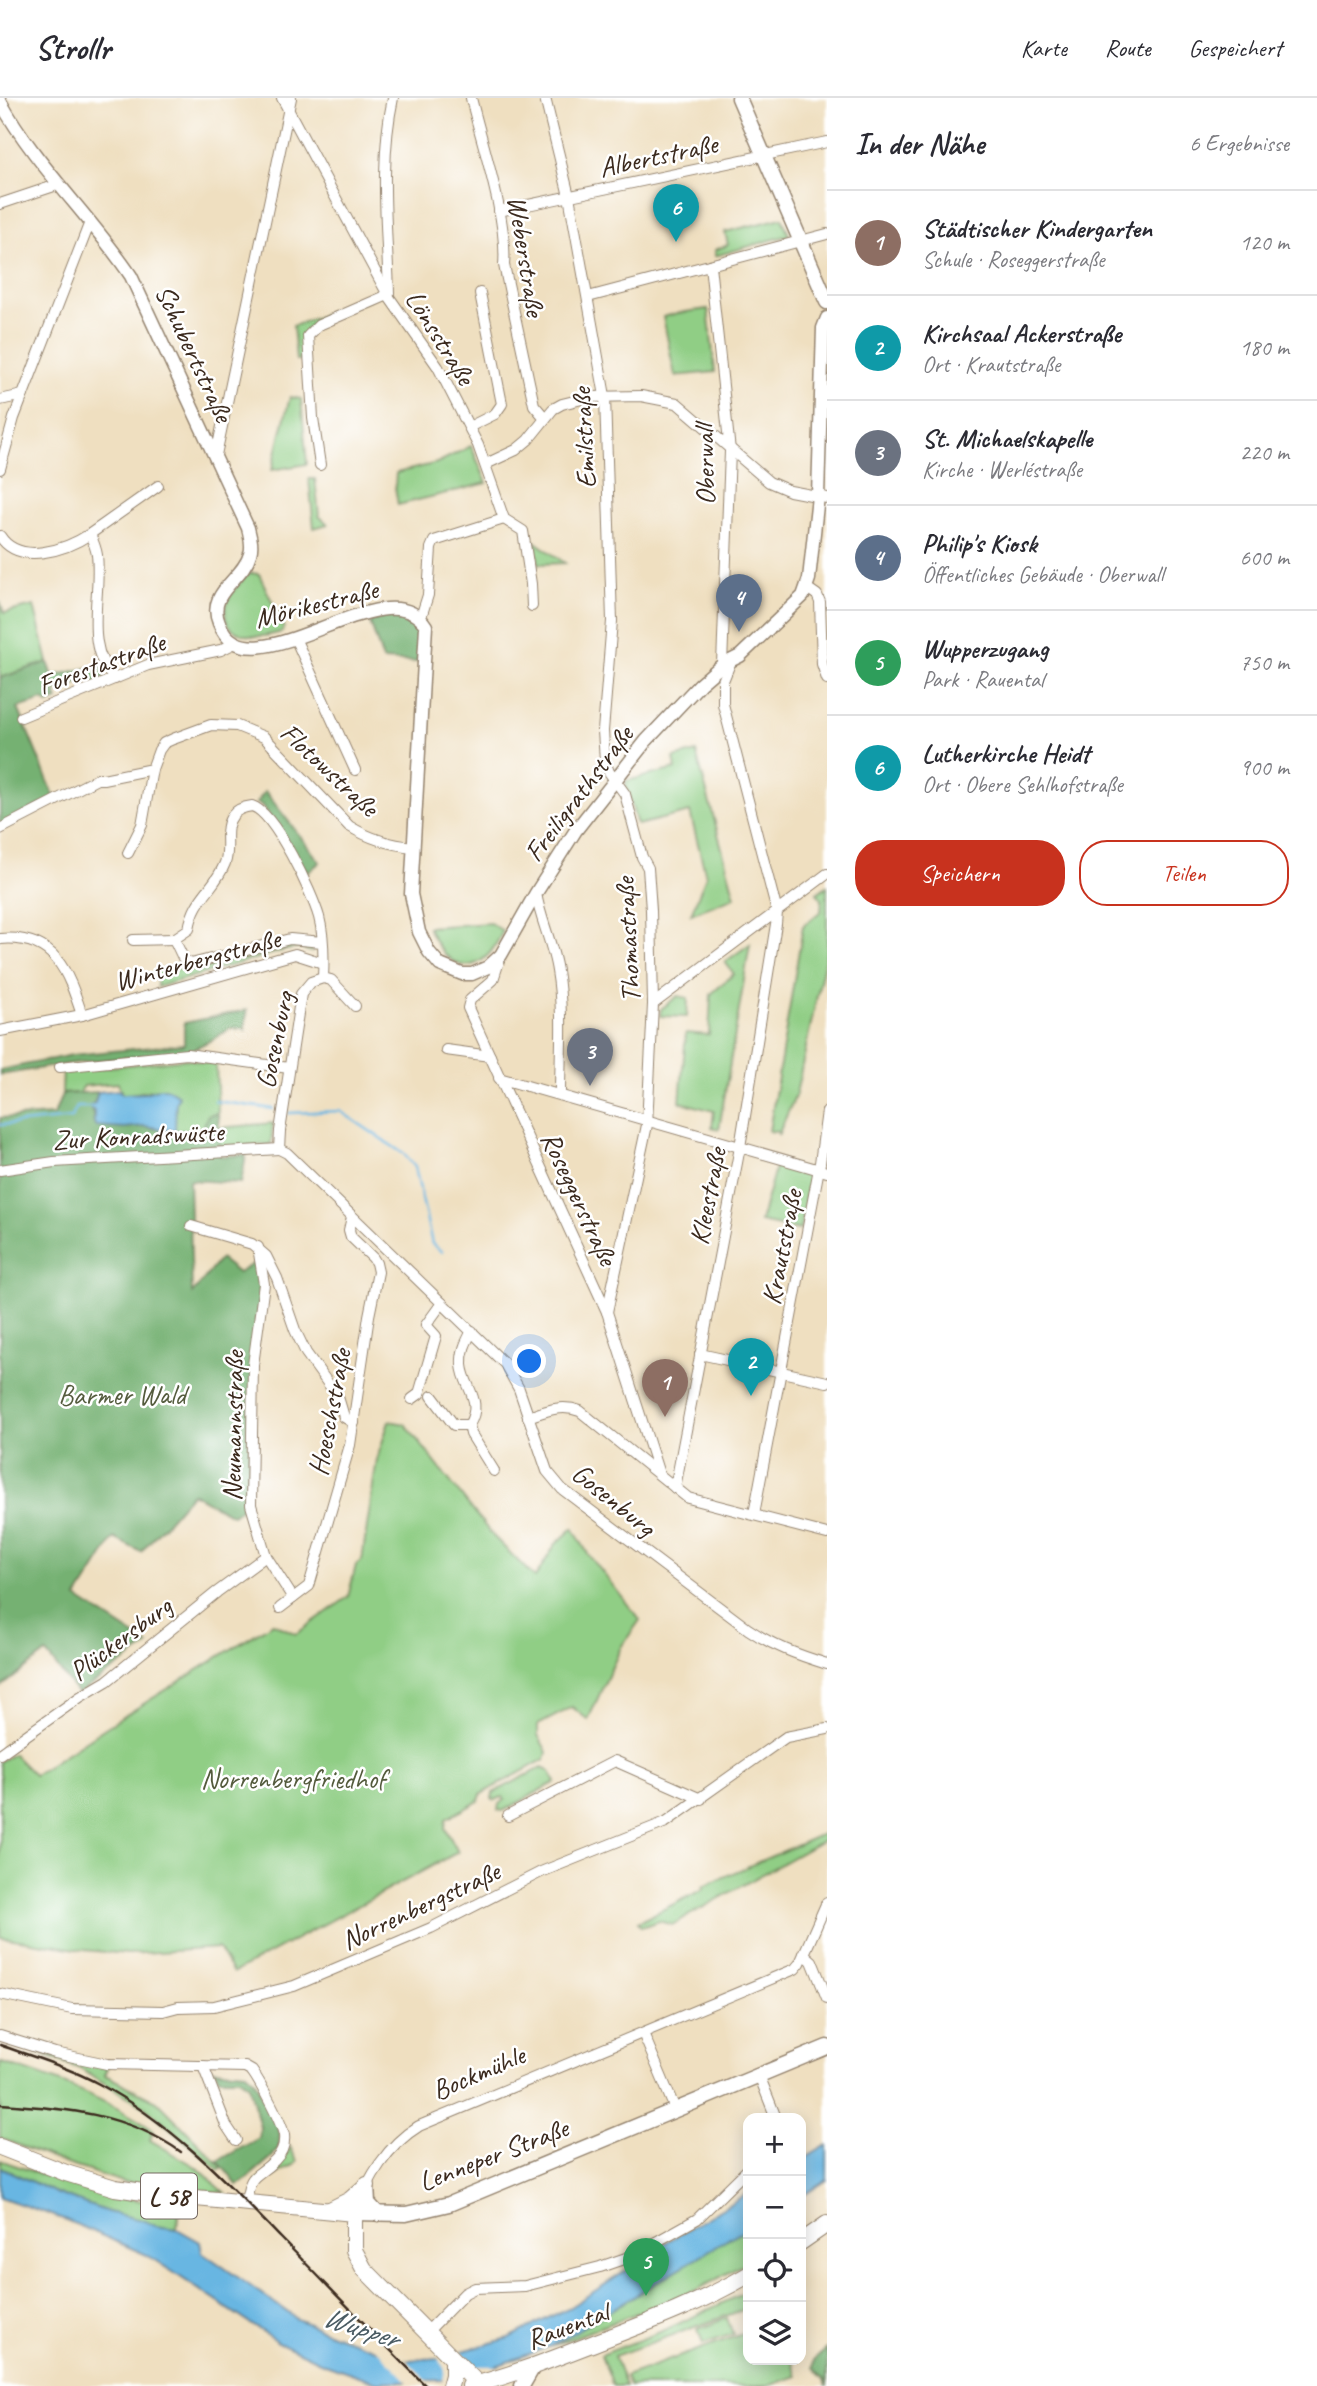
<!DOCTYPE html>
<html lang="de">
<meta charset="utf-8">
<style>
body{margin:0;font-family:Caveat,sans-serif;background:#f2f2f3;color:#2b2b33}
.controls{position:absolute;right:21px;bottom:21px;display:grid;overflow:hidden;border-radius:14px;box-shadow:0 4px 18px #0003}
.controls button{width:63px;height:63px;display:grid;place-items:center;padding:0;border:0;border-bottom:2px solid #e1e1e2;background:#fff;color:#2b2b33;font:35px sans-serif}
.you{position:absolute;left:530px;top:1264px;width:24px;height:24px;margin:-18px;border:5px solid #fff;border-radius:50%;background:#1a73e8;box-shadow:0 0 0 10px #1a73e833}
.badge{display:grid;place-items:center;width:46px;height:46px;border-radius:50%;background:#c8321e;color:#fff;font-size:23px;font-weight:700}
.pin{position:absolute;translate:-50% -58px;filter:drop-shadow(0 2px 4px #0008)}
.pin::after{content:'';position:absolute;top:37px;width:24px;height:21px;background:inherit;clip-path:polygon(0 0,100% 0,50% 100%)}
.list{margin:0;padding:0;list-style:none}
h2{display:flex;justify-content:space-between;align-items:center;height:91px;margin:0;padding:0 28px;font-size:30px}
h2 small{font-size:23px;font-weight:400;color:#7c7c81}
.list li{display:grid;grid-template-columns:46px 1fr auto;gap:21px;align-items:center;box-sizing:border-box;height:105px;padding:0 28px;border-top:2px solid #e1e1e2}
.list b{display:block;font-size:26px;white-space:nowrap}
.list p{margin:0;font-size:23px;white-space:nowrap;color:#7c7c81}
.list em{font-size:23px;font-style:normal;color:#7c7c81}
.actions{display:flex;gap:14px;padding:21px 28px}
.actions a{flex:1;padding:16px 0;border:2px solid #c8321e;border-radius:28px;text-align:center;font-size:24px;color:#c8321e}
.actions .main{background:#c8321e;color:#fff}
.icon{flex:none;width:38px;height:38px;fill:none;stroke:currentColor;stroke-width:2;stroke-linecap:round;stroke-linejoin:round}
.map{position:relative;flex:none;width:827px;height:2288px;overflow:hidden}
header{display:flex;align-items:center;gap:42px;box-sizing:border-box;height:98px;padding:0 35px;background:#fff;border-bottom:2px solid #e1e1e2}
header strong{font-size:33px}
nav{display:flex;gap:38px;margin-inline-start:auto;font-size:24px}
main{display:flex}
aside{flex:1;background:#fff}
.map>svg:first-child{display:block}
.green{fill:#90ce85;stroke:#667c52;stroke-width:2}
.forest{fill:#74b172;stroke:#586e48;stroke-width:2}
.water{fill:#67b6e2;stroke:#517080;stroke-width:2}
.pier{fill:#efdfc0}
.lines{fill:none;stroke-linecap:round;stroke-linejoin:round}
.stream{stroke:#67b6e2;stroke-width:2.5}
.minor-casing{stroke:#95846f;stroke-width:12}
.tertiary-casing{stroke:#95846f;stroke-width:15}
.secondary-casing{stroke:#95846f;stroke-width:17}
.primary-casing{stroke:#95846f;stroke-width:18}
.minor{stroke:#fff;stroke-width:10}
.tertiary{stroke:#fff;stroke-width:12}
.secondary{stroke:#fff;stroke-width:14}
.primary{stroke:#fff;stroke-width:16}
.rail{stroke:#3b2a1e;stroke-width:2.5}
.labels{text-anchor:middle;stroke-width:5;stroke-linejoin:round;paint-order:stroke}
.shield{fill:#fff;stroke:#766a62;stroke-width:2}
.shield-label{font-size:26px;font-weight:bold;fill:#3b2a1e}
.street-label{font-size:28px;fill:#3b2a1e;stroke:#fff}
.park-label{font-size:28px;fill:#545b3d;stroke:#fff}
.water-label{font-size:30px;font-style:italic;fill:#4a5b63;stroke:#fff}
</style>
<header>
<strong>Strollr</strong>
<nav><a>Karte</a><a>Route</a><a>Gespeichert</a></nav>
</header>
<main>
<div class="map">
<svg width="827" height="2288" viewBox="0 0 827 2288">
<rect width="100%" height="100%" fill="#fff"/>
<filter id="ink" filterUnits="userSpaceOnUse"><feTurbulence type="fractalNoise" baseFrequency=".0143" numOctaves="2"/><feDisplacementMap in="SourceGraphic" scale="14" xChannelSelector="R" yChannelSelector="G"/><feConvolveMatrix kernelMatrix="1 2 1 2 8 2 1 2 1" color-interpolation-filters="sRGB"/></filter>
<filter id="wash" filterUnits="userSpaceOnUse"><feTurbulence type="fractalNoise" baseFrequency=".00686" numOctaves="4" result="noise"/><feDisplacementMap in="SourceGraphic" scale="28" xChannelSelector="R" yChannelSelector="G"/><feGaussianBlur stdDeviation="1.57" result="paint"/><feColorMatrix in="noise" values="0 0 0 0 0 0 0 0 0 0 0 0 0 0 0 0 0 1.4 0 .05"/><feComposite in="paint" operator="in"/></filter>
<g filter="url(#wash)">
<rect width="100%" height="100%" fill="#efdfc0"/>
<!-- green -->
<g class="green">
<path d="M782,120L789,137L715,158V152L728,147L725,134Z"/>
<path d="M370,200C354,207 313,219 305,234C300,242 302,252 303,262H296L293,228Z"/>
<path d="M708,211L715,274L675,278L663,219L678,215Z"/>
<path d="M290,299L301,301L307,366L272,372Z"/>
<path d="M471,348L487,385L398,407L395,389L396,375L437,365Z"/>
<path d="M309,381H315L319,418L328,426L314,430Z"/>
<path d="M527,438L565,465L539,466L535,445L529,446Z"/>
<path d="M250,475L259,476L284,529L282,534C225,551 205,513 250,475Z"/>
<path d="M0,503L4,515L34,508L48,564L0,580Z"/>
<path d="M696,654L735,799L691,816L706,778L690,714L637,727L626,688V683L676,671L674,660Z"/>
<path d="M827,788V851L796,996L778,1037V1034L769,1033L803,828L821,813L822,801L817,795Z"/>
<path d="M490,825L503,833C499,841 494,851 488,857C461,884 438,853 428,829Z"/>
<path d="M286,845L314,847L312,854L299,850L285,852L157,889V871H177Z"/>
<path d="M750,846L719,1031L712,1029L714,1013L680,1004L686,935L709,937L711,896L734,876L725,864Z"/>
<path d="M678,898L688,900L687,919L660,918L661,911Z"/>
<path d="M186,961L216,966L218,1015L208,1017L203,1032L175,1033V996C160,985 140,998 122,996L118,985L84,988L79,995L62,996L63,971L69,973Z"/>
<path d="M273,1025L271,1046L220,1050L219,1030Z"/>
<path d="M776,1067L809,1077L800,1132L760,1124Z"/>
<path d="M389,1323L405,1326L493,1438L535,1480L555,1447L573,1430L588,1456L640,1522L621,1549L588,1622L572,1609L538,1627V1637L547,1654L545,1661L481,1696L479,1703L446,1721L445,1730L458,1754L233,1875L218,1850L128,1856L83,1852L0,1839V1663L13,1656L34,1677L105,1630L273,1525L296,1536L348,1499L356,1467L362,1462L377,1361Z"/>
<path d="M542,1669L549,1672L556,1684L503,1713L498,1712L499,1706L505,1702L503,1699L494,1702L492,1701L493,1695Z"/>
<path d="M827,1734V1740L672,1827L659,1823L641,1829L638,1824L704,1791L703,1788Z"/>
<path d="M36,1954L108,1970L105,1977L157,2003L222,2069L219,2072L144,2008L78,1970Z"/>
<path d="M0,1964C53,1981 107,2000 153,2032L150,2042L198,2070L225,2095L123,2084L64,2065L0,2040Z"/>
<path d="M290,2049L297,2063L292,2068L256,2087L257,2083L286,2057Z"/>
<path d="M0,2062L85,2092L116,2099L179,2108L177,2131L155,2128L145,2123L108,2114L58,2096L0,2069Z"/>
<path d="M748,2129V2164L697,2192L551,2248Z"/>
<path d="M748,2193V2210L614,2258L625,2288H613L601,2257L665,2232Z"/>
<path d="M727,2220L733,2236L703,2246L698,2231Z"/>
<path d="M748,2234V2262H791L797,2278L768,2288H629L625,2278Z"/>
</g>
<!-- forest -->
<g class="forest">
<path d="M390,517C420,519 419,541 418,564L383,562L370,524Z"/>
<path d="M48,564L53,578L101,567L104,578L102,582L95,586L90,580L55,594L58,602L48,606L43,602L18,610L55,700L0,728V580Z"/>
<path d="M265,693L320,764L308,774L295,759L263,708L257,705Z"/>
<path d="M247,912L245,931L230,930L214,941L191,952L66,966L0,977V972L72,957L184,946V925Z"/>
<path d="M98,994L92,1010L94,1025L124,1030L144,1028L171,1034L202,1032L208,1017L218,1015L220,1058L246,1057L241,1085L189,1082L192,1196L220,1161L238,1175L256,1164L260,1185L247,1401L240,1411L232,1417L192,1395L141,1454L114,1440L77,1500L149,1547L78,1596L46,1555L0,1590V1020L54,1017L62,996Z"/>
<path d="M214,1971L246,1974L255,1983L280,2035L279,2049L272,2059L238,2088L218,2063L259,2040L260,2029L249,1987L239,1980H219Z"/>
<path d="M827,2251V2288H826L824,2281L813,2270L814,2262Z"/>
</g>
<!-- water -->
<g class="water">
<path d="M160,990H166L179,998L176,1004L175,1033L144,1028L124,1030L96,1028L94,1025V1013L89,1009L95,1005L98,994L119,992L122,996L145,995Z"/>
<path d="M827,2047V2082L801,2099V2063Z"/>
<path d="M0,2069L58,2096L108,2114L145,2123L155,2128L177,2131L200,2144L202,2154L297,2221L332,2236L408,2262L438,2260L509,2240L570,2209L635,2167L640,2160L748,2095V2129L551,2248L496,2268L446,2282L376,2284L320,2264L278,2244L147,2157L66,2122L0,2099Z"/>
</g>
<!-- pier -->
<g class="pier">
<path d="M372,2246L400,2255L431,2287L412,2288Z"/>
<path d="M457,2250L477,2268H496L497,2271L442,2286L445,2272L436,2256Z"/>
</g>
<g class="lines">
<!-- stream -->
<g class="stream">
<path d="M215,1003L273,1011"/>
<path d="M289,1015L340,1013L404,1056L415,1069L432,1146L442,1154"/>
<path d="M0,1027L71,1020L77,1009H92"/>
</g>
</g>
</g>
<g filter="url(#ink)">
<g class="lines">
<!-- minor casing -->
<g class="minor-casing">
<g id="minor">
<path d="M282,0L389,199L438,269L478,347L504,421L523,433L531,486L532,508"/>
<path d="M471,0C482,46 508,122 504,167L534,307L545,320"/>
<path d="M545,0L569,98L605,298L612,523L603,633L605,663L609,674L625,696L642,759L648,770L651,812L653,906L647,1027L607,1214"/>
<path d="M0,106L60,86"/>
<path d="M499,113L827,44"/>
<path d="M710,167L730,353L722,567"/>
<path d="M389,195C387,130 379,64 393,0"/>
<path d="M588,199L827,136"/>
<path d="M0,302L23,297"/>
<path d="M469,329L495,316L502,306L480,195"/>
<path d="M216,357L291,0"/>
<path d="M486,366L516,352L528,342L553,311L562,306L590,299L641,298L677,305L769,384L790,393L827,400"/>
<path d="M320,367L313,320L308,238L319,227L388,197"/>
<path d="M0,371L14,320L90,124"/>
<path d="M90,436L158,388"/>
<path d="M0,438C19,468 66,452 90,436C93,443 96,450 97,457C102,497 82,549 115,581"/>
<path d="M807,490L817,497L820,504L822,566L827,581"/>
<path d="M421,519L428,497L431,450L434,443L504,421"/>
<path d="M295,540L355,672"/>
<path d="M21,619L148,567L221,552L237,544"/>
<path d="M0,731L97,681H103L152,671"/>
<path d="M128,755L142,727L152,671L159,652L164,645L173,641L211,627L237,628L264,639L349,728C370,741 390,747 414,749"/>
<path d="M536,795C540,821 553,846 557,873C564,913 560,956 560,997"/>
<path d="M0,841C55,836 68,874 82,917"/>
<path d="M133,842L174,841"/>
<path d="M322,844L290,841L191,866L184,862L174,841L189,831C194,799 215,791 225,765C231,749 222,730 233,717C237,711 244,709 252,708C275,715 312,795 319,819C324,838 324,861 323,880L331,882L355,908"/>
<path d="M501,857L493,882L470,902L468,910L607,1214L659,1376"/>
<path d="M653,906L827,776"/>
<path d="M0,933L82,917L295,856L323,865"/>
<path d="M446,952L490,958"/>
<path d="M60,969L187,956L289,970"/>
<path d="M499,980L827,1074"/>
<path d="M279,1051L287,1055L505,1266L519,1291L547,1373L562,1391L748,1531C773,1548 798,1557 827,1566"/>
<path d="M279,1051L280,1033L301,896L311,884L323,880"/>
<path d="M0,1072L54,1064L279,1051"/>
<path d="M191,1128L252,1146L266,1158L277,1180L295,1232L306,1255L338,1299L344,1319L354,1325"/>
<path d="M258,1149L264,1186L253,1267L251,1407L266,1458L293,1500"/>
<path d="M472,1233C466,1244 461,1254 462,1267C464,1290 484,1302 469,1327L471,1336L494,1373"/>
<path d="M700,1256L827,1284"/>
<path d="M432,1298L454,1327H469"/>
<path d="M412,1301L419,1296L436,1238L426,1227L442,1205"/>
<path d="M528,1319C546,1313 561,1306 580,1313L688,1400L827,1436"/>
<path d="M675,1390L740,1049L776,826L777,814L723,606V583L731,563"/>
<path d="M754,1416L820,1065L827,1013"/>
<path d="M280,1510L309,1488L350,1347L369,1218L378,1174L376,1165L373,1160L351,1139L349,1132L352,1119"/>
<path d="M0,1656L80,1599L107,1583L217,1494L266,1458"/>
<path d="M508,1718L615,1663L701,1701"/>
<path d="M804,1856L812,1863L827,1900"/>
<path d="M0,1896L72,1911L163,1913L178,1909L214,1908L294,1888L431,1830L541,1774L666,1724L786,1639L827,1631"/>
<path d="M643,1935L675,2011"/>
<path d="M0,1938L55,1955L107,1966L245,1969L252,1973C260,1984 282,2025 284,2037C285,2046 282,2055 275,2062C255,2082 251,2072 246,2104"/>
<path d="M203,1968L226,2027L236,2042"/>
<path d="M759,1977L776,2020"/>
<path d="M354,2115C369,2080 386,2048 419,2028L795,1871L800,1865L827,1804"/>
<path d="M426,2235L465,2195L475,2190L525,2188L600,2169L629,2159L697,2121L748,2071"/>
</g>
</g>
<!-- tertiary casing -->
<g class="tertiary-casing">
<path id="tertiary" d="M0,3C35,67 91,118 131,178L248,430C250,439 253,447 250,456C243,482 206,494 219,525C248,601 386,465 426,528L411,796L419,834L429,854L440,867L462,876H472L488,869L501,857L536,795L576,732L646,643L700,586L722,567L740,558L803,498L809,481L818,398L823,230L827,220"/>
</g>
<!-- secondary casing -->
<g class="secondary-casing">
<g id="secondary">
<path d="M739,0L827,204"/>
<path d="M367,2087L368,2105L378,2116"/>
<path d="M354,2115L406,2116L449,2106L827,1949"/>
<path d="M522,2288L533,2269"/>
</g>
</g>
<!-- primary casing -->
<g class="primary-casing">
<g id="primary">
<path d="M0,2049L66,2075L115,2090L164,2097L354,2115V2152L364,2171L478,2286"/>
<path d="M330,2112L350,2102L367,2087"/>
<path d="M801,2144L827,2126"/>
<path d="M450,2288L453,2277V2262"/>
<path d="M470,2288C516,2276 558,2259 602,2242C652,2223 702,2204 748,2177"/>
</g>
</g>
<!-- minor -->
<use href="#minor" class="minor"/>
<!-- tertiary -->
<use href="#tertiary" class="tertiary"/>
<!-- secondary -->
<use href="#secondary" class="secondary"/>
<!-- primary -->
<use href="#primary" class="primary"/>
<!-- rail -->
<g class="rail">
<path d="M0,1947C33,1959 68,1969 99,1986C169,2023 226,2083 281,2140C329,2189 377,2239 426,2288"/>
<path d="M0,2006C64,2010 127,2015 181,2054"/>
</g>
</g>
</g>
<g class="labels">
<!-- shield labels -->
<rect class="shield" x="141" y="2075.5" width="56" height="45" rx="5"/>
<g class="shield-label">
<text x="169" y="2107">L 58</text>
</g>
<!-- street labels -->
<g class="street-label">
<text transform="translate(658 57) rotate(-12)" y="10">Albertstraße</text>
<text transform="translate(527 158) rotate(81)" y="10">Weberstraße</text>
<text transform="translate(441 239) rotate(58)" y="10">Lönsstraße</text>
<text transform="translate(195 255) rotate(65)" y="10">Schubertstraße</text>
<text transform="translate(583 340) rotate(-93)" y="10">Emilstraße</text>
<text transform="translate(704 367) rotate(-91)" y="10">Oberwall</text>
<text transform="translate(316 505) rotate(-14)" y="10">Mörikestraße</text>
<text transform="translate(101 565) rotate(-20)" y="10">Forestastraße</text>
<text transform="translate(330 671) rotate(43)" y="10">Flotowstraße</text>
<text transform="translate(578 695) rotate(-53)" y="10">Freiligrathstraße</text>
<text transform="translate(627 842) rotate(-93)" y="10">Thomastraße</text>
<text transform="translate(197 861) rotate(-15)" y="10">Winterbergstraße</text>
<text transform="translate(274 942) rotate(-78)" y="10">Gosenburg</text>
<text transform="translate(138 1037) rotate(-3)" y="10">Zur Konradswüste</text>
<text transform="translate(707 1098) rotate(-79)" y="10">Kleestraße</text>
<text transform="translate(580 1100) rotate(65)" y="10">Roseggerstraße</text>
<text transform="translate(781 1149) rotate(-79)" y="10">Krautstraße</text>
<text transform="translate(329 1314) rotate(-79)" y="10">Hoeschstraße</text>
<text transform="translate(232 1328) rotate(-89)" y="10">Neumannstraße</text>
<text transform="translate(614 1401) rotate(39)" y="10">Gosenburg</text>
<text transform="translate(120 1540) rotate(-37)" y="10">Plückersburg</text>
<text transform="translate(420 1807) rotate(-25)" y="10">Norrenbergstraße</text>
<text transform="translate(478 1974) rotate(-23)" y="10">Bockmühle</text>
<text transform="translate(493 2056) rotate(-21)" y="10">Lenneper Straße</text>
<text transform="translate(567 2227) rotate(-21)" y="10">Rauental</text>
</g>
<!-- park labels -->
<g class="park-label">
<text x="122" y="1306">Barmer Wald</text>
<text x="293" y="1690">Norrenbergfriedhof</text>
</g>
<!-- water labels -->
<g class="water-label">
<text transform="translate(361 2229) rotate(18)" y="10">Wupper</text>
</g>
</g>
</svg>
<div class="controls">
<button>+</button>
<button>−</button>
<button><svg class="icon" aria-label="locate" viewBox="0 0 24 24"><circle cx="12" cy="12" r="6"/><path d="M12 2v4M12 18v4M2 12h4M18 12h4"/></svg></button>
<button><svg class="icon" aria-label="layers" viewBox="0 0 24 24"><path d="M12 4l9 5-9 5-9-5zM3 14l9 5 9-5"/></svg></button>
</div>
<div class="you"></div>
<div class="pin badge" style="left:665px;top:1319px;background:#8d6e63">1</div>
<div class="pin badge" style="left:751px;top:1298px;background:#0f9aa8">2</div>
<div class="pin badge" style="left:590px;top:988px;background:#6b7280">3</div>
<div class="pin badge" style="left:739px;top:534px;background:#5c6f8a">4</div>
<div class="pin badge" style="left:646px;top:2198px;background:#2e9e5b">5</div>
<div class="pin badge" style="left:676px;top:144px;background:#0f9aa8">6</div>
</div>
<aside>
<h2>In der Nähe<small>6 Ergebnisse</small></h2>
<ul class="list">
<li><span class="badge" style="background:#8d6e63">1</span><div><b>Städtischer Kindergarten</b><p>Schule · Roseggerstraße</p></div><em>120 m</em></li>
<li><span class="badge" style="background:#0f9aa8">2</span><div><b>Kirchsaal Ackerstraße</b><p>Ort · Krautstraße</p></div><em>180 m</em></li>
<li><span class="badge" style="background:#6b7280">3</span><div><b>St. Michaelskapelle</b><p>Kirche · Werléstraße</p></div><em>220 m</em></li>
<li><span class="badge" style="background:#5c6f8a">4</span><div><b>Philip's Kiosk</b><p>Öffentliches Gebäude · Oberwall</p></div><em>600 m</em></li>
<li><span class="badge" style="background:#2e9e5b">5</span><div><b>Wupperzugang</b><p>Park · Rauental</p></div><em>750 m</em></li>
<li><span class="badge" style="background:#0f9aa8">6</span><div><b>Lutherkirche Heidt</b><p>Ort · Obere Sehlhofstraße</p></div><em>900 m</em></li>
</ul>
<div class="actions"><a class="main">Speichern</a><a>Teilen</a></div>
</aside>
</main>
